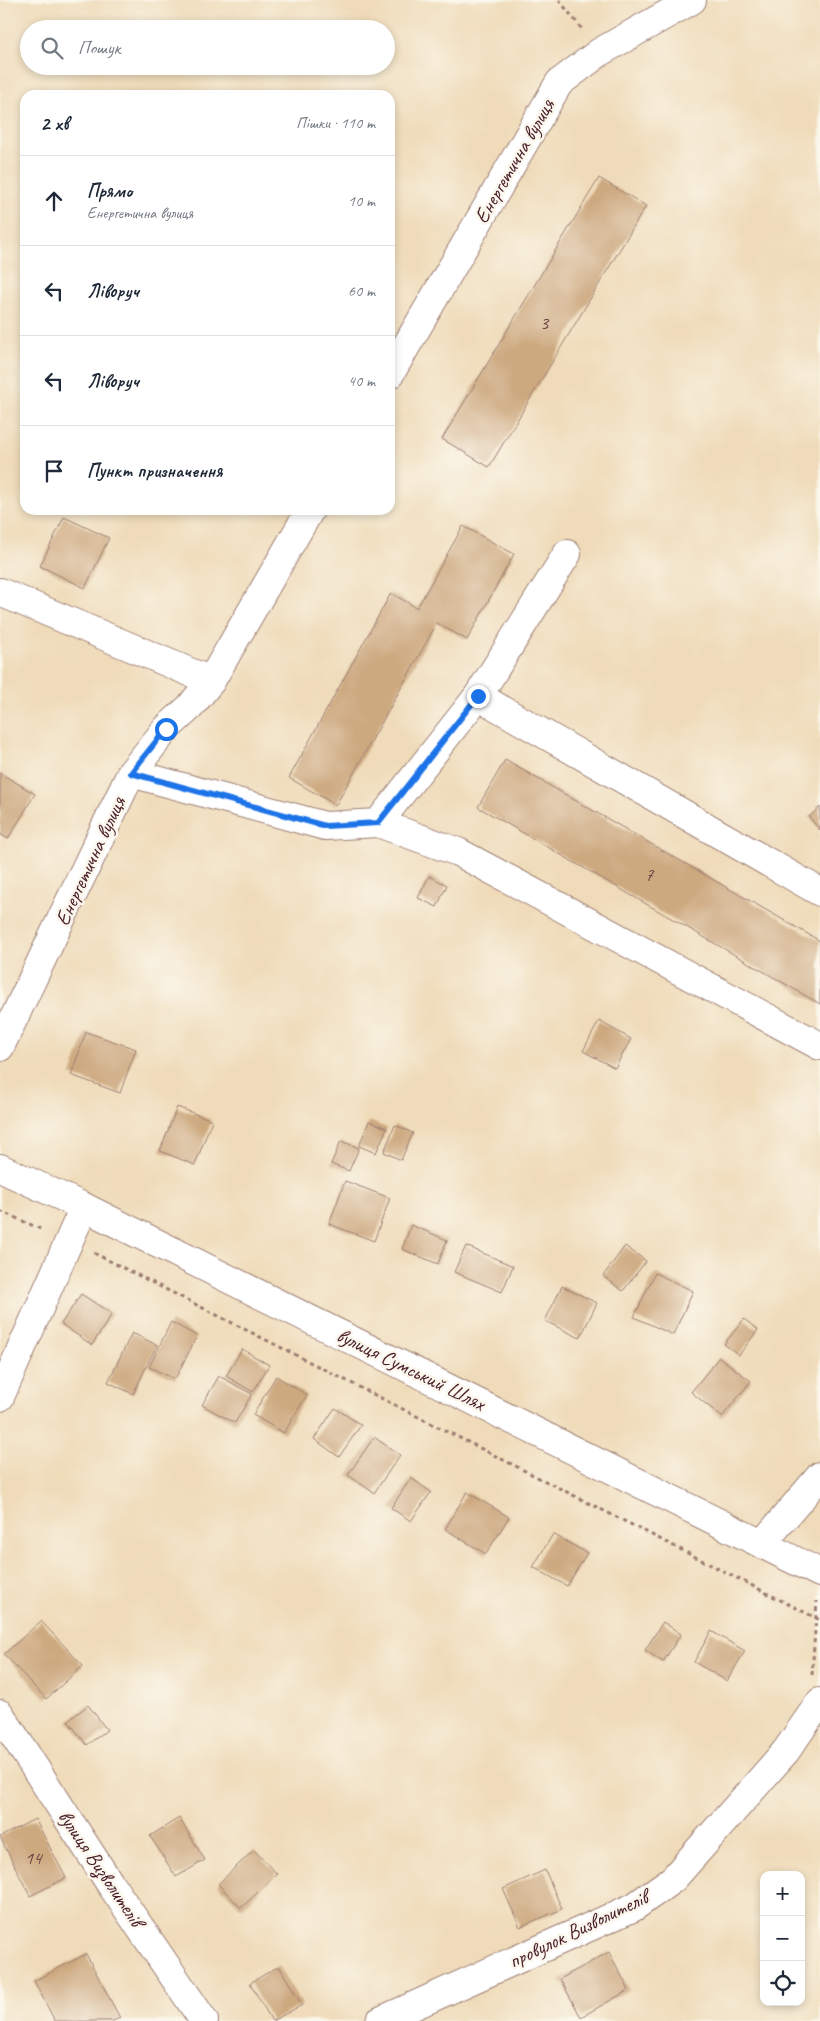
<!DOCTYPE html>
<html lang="uk">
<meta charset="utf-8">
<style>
body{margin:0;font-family:Caveat,sans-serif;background:#f2f2f3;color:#1f2937}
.controls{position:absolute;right:15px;bottom:15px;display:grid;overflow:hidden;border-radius:10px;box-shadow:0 2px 8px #0003}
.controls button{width:45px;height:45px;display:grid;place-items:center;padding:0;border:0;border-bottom:1px solid #e0e1e3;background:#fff;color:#1f2937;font:25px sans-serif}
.stop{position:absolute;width:15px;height:15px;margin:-11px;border:4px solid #1a73e8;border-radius:50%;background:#fff}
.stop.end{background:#1a73e8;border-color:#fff;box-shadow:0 1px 5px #0008}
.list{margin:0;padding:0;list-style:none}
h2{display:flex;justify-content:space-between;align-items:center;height:65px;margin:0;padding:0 20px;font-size:21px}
h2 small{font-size:16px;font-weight:400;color:#747a83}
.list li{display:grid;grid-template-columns:32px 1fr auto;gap:15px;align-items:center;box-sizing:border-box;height:90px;padding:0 20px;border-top:1px solid #e0e1e3}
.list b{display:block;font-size:19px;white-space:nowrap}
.list p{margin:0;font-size:16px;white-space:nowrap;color:#747a83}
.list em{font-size:16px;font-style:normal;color:#747a83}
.icon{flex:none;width:28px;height:28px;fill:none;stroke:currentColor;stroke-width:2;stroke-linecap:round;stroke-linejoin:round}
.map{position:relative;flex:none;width:820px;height:2021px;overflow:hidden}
.search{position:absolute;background:#fff;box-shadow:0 2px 8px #0003;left:20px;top:20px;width:375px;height:55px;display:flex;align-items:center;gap:12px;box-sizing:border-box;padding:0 18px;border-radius:28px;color:#747a83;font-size:19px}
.panel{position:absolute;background:#fff;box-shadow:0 2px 8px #0003;left:20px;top:90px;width:375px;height:425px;border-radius:15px}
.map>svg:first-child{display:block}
.building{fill:#cda980}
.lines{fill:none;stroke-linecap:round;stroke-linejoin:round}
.minor-casing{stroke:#9c7d72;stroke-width:30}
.primary-casing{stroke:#9c7d72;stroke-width:30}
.path{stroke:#9c7d72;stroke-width:3;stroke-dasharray:4 4;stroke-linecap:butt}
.minor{stroke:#fff;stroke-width:28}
.primary{stroke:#fff;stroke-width:28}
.route{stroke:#1a73e8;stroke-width:6}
.labels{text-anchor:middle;stroke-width:5;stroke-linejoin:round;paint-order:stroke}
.number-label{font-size:19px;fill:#6b4240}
.street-label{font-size:21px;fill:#4a1f2b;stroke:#fbf7ec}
</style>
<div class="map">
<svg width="820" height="2021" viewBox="0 0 820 2021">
<rect width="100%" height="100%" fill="#fbf7ec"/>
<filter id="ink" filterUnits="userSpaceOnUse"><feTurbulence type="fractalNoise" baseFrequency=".02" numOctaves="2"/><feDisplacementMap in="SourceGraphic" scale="10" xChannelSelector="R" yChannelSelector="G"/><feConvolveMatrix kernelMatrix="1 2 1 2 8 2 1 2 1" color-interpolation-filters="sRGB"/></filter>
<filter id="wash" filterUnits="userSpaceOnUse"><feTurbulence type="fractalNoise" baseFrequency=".0096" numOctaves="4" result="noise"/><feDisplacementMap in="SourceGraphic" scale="20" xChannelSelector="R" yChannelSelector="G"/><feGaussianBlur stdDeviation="1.12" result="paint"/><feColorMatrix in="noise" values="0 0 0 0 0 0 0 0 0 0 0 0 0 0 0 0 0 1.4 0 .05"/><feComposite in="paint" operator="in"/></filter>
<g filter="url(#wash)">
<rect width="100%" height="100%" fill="#efdbb9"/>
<g id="blocks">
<!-- building -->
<g class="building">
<path d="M599,178L646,206L489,467L442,439Z"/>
<path d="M64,517L109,538L85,588L40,566Z"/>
<path d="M463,526L514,554L467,640L437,623L336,805L289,778L391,593L417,608Z"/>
<path d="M505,760L820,941V1004L478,807Z"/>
<path d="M0,773L35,794L8,839L0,834Z"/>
<path d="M820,807V830L809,817Z"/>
<path d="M429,876L447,885L437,907L418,898Z"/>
<path d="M599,1021L631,1039L615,1068L583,1051Z"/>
<path d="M86,1032L136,1049L120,1093L71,1075Z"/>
<path d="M177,1107L212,1120L195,1165L160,1151Z"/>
<path d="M369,1121L387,1128L376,1153L359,1146Z"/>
<path d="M395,1125L413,1133L401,1160L384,1152Z"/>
<path d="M341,1141L359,1148L349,1171L331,1164Z"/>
<path d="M345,1181L390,1198L374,1241L329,1224Z"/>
<path d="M411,1225L447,1240L438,1264L402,1249Z"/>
<path d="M466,1246L513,1266L502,1292L454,1272Z"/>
<path d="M625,1246L646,1261L623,1291L603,1276Z"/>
<path d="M655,1273L693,1291L673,1335L634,1317Z"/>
<path d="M562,1286L597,1303L580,1338L545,1321Z"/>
<path d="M81,1294L112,1314L92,1345L61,1324Z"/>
<path d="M744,1319L758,1330L739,1355L724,1344Z"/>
<path d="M171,1322L197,1336L175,1379L149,1367Z"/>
<path d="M132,1333L157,1345L133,1394L108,1382Z"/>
<path d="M242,1349L269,1365L253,1392L226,1376Z"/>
<path d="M719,1357L751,1381L722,1417L691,1392Z"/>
<path d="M219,1376L252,1394L235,1423L202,1405Z"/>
<path d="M276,1376L307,1395L284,1433L253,1415Z"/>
<path d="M335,1408L361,1425L339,1457L314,1439Z"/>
<path d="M374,1437L400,1455L374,1493L348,1475Z"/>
<path d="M411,1478L431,1492L411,1521L391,1508Z"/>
<path d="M467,1492L509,1517L486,1554L445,1529Z"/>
<path d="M553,1534L587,1553L567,1586L533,1567Z"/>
<path d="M41,1621L83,1666L46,1699L4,1654Z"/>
<path d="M663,1622L681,1634L663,1662L645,1650Z"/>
<path d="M711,1631L745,1651L727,1681L694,1662Z"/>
<path d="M88,1705L107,1730L87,1745L68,1721Z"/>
<path d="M179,1818L205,1860L176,1877L150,1836Z"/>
<path d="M35,1819L66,1878L30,1896L0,1837Z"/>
<path d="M254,1850L277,1874L241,1908L218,1884Z"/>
<path d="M545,1870L562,1909L520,1927L503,1889Z"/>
<path d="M609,1952L629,1990L581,2017L560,1979Z"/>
<path d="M86,1954L120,2018L113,2021H55L34,1981Z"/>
<path d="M279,1966L302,2005L272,2021L250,1983Z"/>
</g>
</g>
</g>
<g filter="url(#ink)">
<use href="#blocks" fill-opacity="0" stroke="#9c7d72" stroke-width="1"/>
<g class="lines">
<!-- minor casing -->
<g class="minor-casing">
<g id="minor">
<path d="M390,374L559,83L600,52L692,0"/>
<path d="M0,592L211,681"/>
<path d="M478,696L820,892"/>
<path d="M131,773L325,826L378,823L458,852L820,1046"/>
<path d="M378,823L478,696L567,554"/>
<path d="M0,1047L131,773L166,729L190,707L211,681L310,510"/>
<path d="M0,1397L84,1207"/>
<path d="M762,1544L820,1476"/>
<path d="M0,1714L109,1882L204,2021"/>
<path d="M380,2021L634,1907L673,1879L786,1751L820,1702"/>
</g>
</g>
<!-- primary casing -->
<g class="primary-casing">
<path id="primary" d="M0,1168L84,1207L820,1573"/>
</g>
<!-- path -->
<g class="path">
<path d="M559,0L582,29"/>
<path d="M0,1211L43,1230"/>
<path d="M94,1253L820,1620"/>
<path d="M812,1675L817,1601"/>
</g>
<!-- minor -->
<use href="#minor" class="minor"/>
<!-- primary -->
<use href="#primary" class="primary"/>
</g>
</g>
<g class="lines" filter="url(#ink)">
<!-- route -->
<path class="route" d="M166,729L131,773L325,826L378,823L478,696"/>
</g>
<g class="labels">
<!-- number labels -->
<g class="number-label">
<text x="544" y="329">3</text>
<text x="649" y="881">7</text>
<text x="33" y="1864">14</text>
</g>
<!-- street labels -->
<g class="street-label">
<text transform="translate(514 161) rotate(-60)" y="7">Енергетична вулиця</text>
<text transform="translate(90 861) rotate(-65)" y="7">Енергетична вулиця</text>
<text transform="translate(411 1369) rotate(26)" y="7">вулиця Сумський Шлях</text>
<text transform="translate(101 1868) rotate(56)" y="7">вулиця Визволителів</text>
<text transform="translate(578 1929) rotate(-26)" y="7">провулок Визволителів</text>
</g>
</g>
</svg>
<div class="controls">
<button>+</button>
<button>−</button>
<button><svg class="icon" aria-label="locate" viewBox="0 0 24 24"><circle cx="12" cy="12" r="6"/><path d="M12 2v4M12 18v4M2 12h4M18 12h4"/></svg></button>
</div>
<div class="stop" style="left:166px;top:729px"></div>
<div class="stop end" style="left:478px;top:696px"></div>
<div class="search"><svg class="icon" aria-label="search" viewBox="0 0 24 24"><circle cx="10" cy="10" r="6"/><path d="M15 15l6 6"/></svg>Пошук</div>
<section class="panel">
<h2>2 хв<small>Пішки · 110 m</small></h2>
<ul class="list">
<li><svg class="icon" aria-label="ahead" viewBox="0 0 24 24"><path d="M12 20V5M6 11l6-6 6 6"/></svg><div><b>Прямо</b><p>Енергетична вулиця</p></div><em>10 m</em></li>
<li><svg class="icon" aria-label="left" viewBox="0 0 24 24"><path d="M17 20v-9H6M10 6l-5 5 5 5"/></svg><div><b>Ліворуч</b></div><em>60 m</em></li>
<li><svg class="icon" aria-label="left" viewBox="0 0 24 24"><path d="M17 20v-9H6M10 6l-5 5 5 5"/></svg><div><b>Ліворуч</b></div><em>40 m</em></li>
<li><svg class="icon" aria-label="arrive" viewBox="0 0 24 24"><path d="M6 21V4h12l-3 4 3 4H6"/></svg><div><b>Пункт призначення</b></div></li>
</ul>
</section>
</div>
